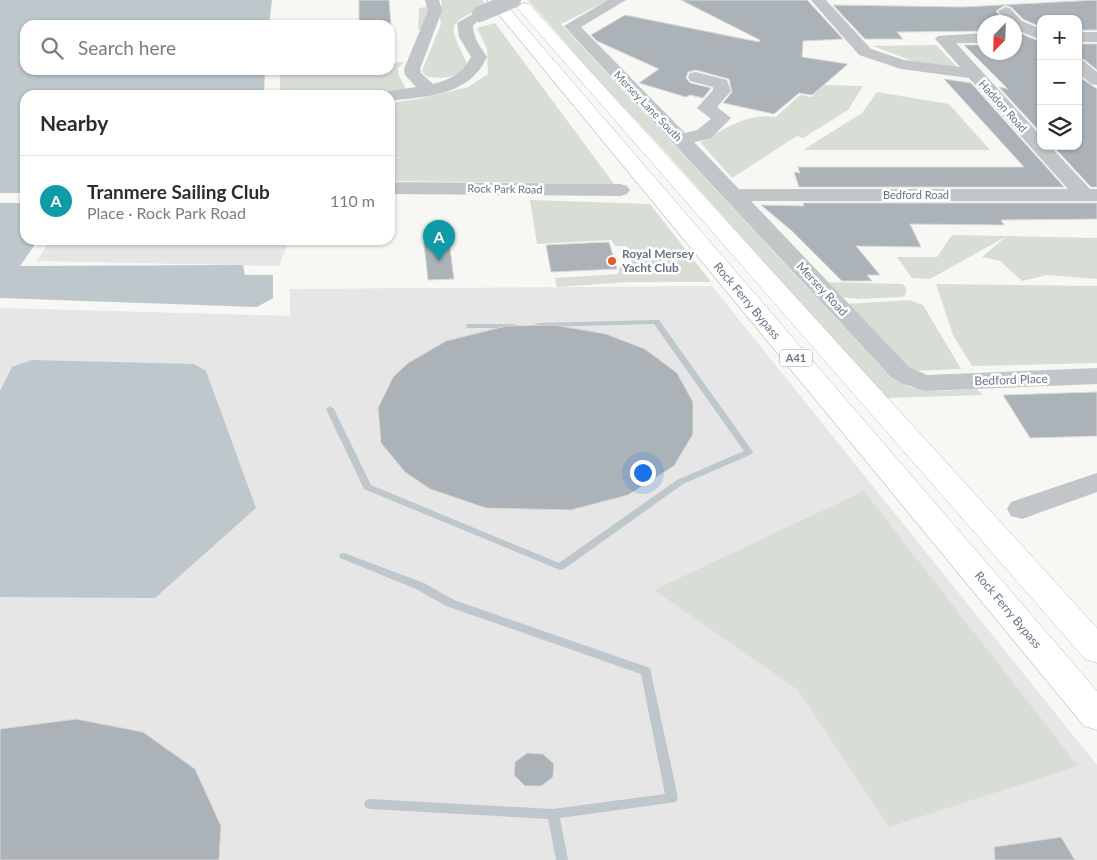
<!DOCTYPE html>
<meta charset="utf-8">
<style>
body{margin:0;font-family:Lato,sans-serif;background:#f7f7f7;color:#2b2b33}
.controls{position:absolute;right:15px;top:15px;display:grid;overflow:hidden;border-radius:10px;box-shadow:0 1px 4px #0004}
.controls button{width:45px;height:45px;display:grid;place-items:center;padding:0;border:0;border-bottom:1px solid #e1e1e2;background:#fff;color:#2b2b33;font:25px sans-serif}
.compass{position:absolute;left:977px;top:15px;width:45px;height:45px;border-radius:50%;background:#fff;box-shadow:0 1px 4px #0004;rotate:203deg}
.you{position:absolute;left:642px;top:472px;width:18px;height:18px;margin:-12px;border:4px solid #fff;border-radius:50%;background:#1a73e8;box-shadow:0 0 0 8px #1a73e833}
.badge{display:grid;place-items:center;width:32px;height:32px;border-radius:50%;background:#e35e28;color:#fff;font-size:16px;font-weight:700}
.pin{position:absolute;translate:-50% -41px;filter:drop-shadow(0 1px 2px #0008)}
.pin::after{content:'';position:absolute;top:26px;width:18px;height:15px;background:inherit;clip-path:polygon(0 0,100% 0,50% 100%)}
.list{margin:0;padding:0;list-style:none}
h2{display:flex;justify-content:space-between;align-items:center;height:65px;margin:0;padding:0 20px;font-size:21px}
h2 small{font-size:16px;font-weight:400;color:#7c7c81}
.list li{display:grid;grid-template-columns:32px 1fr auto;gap:15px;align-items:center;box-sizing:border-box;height:90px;padding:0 20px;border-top:1px solid #e1e1e2}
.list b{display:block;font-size:19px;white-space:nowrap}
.list p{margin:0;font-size:16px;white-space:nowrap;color:#7c7c81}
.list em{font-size:16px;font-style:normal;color:#7c7c81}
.icon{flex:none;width:28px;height:28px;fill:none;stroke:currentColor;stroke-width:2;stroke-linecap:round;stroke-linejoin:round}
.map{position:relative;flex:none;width:1097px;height:860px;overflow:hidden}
.search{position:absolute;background:#fff;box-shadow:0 1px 4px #0004;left:20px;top:20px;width:375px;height:55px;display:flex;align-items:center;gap:12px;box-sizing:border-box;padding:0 18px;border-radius:15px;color:#7c7c81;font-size:19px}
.panel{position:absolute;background:#fff;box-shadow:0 1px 4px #0004;left:20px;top:90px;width:375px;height:155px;border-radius:15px}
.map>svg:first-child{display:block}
.built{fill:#e5e6e5}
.green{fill:#d8ded5}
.water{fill:#bdc7cc}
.pier{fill:#f7f7f4}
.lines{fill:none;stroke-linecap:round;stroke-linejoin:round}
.stream{fill:#bdc7cc;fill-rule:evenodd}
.building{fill:#abb3b9;stroke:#d8d9d6}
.trunk-casing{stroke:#b5b8bc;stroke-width:1}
.minor{fill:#c2c6c9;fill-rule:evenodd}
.trunk{fill:#fff;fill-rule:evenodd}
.minor-bridge{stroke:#c2c6c9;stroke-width:16}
.poi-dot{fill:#e35e28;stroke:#fff;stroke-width:2}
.labels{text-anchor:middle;stroke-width:5;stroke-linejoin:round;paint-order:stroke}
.far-street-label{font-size:11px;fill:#667585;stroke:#fff}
.shield{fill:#fff;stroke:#949eaa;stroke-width:1}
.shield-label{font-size:11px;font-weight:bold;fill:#667585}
.poi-label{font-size:12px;font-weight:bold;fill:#667585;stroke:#fff;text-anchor:start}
.street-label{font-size:12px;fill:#667585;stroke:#fff}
</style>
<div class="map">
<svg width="1097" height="860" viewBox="0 0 1097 860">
<rect width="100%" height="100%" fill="#f7f7f4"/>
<!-- built -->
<g class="built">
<path d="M50,240H289L279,266L37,261Z"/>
<path d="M712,286L1097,765V860H0V308L290,316V289Z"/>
</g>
<!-- green -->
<g class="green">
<path d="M441,0H482L487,5C445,26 448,22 467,63C460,80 440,79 426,76L422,71L441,24L440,17L429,27L418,30L419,8L442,5Z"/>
<path d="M528,0H608L561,24L886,372L910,387L938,391L977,389L983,395L886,398L661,147L599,81Z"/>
<path d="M495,23L614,184L390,181V103L418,99L468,87L488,74L487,49L477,28Z"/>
<path d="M936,45L958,68L915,62L873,46Z"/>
<path d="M404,62L398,68L399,76L406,89L360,95H280V70H390V63Z"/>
<path d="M822,85L863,86L848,110L803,138L797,136L732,178L700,142C724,130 747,112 776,117L800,95L812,97Z"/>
<path d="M877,92L949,104L990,150H803L862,113Z"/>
<path d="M530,200L650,204L711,282H630L557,287L555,278L618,274L620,265H632L627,246H615L611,240L537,244Z"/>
<path d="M952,235L1097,238V279L1047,275L1022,281L1000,261L982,257L1007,236L930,279L912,278L897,257H937Z"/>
<path d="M824,282L902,284L906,287V294L903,297L858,299L839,297Z"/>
<path d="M936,284L1097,286V363L972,366L953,335Z"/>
<path d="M909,300L923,305L961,369L911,371L846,304Z"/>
<path d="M864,491L1078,766L889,827L798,690L654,590Z"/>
</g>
<!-- water -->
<g class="water">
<path d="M0,0H272L269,25H25V70H265L264,95H25V240H38L20,266L243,265L245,275H273V298L257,307L0,298Z"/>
<path d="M32,360L194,364L206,371L256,508L155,598L0,597V391L12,367Z"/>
</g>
<!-- pier -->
<rect class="pier" x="0" y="193" width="25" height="10"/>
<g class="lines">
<!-- stream -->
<g class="stream">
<path d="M656,320H659L753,452L752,454L683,484L564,569L560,570L364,489L326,409L330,406L334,409L371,485L559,563L677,480L744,451L654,324L538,327L534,325L538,323Z"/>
<path d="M467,324H515L519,326L515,328H467L466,326Z"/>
<path d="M344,553L424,583L454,600L650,668L678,798L676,802L560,818L568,860H556L548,819L370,809L366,808L364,804L366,800L370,799L553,809L665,794L641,674L446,606L416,589L340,558L339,556L340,554Z"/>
</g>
</g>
<!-- building -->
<g class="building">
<path d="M359,0H389L391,25H359Z"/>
<path d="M681,0H807L843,39L803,41L802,57L848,64L812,95L799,93L774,114L723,103L732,92L729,79L696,70L688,72L686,78L690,83L711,88L703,98L690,95L686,97L639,83L659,69L597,41L591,35L625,15L759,42L760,40Z"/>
<path d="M1097,0V30H1078V19H1041V27L1023,19L1011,7L1005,5L996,11L1005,22H984V31L897,32L903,39H865L833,5L963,7Z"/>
<path d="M1014,31L1041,42V133L999,87L1008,89L964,45H984V52H1014Z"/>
<path d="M1078,44H1097V70L1085,60L1078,57Z"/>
<path d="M1078,76L1097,89V187H1091L1053,146H1078Z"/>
<path d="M944,79L971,83L1064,187H799L794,172L800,173L798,167H1024Z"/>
<path d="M803,203H1097V219L1001,220L1004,225L910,224L921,247L856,246L880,275H867L872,281H842L792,231L761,205L804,206Z"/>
<path d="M449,241L454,279L428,280L424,243Z"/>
<path d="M609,242L617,269L551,272L546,245Z"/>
<path d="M554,325L606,334L645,349L677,373L693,402V434L674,466L628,495L571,510L486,508L430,489L405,472L381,443L378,408L393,377L408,363L446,341L506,326Z"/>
<path d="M1097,392V436L1030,438L1003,395Z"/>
<path d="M76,719L143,732L195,769L221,826L219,860H0V729Z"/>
<path d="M527,753L543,754L554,764L553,777L541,786H525L514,775L515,762Z"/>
<path d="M1061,837L1075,860H995L994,847Z"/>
</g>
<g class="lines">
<!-- trunk casing -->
<g class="trunk-casing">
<g id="trunk">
<path d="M487,0H502L1097,691V730L1084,726Z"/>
<path d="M524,3L529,4L1097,628V663L1085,659L519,10L517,7Z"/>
</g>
</g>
<!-- minor -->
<g class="minor">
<path d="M425,0H439L442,11L420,69L421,73L433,84C450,80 463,73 471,57L459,37L457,23L480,10L487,14L473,25C473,38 480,46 487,57C469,96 428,96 390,101V95H382L384,92L416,87L405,75L404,69L428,11Z"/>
<path d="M608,0H626L581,27L685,133L697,130L711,119L697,108L713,90V87L690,81L688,77L690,73L696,72L727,80L731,91L717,107L731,118L711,138L694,142L739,189H1068L969,78L901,69L859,55L811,0H826L871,49L904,60L960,67L938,42L935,39L938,36L984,33V43H956L1041,136V146H1050L1090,189H1097V201H751L909,367L927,375L1097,368V384L925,391L901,383L891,377L564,26Z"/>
<path d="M1005,7L1010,8L1022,21L1041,29V40L1014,29V22H1007L998,11Z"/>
<rect x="1078" y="32" width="19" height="10"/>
<path d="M1078,59L1084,61L1097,72V85L1091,84L1078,73Z"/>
<path d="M390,182L620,184L627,186L630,190L627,194L620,196L390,194Z"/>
<path d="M1097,473V492L1022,519L1011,516L1007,509L1011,502Z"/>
</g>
<!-- trunk -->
<use href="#trunk" class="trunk"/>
<!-- minor-bridge -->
<path class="minor-bridge" d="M480,14L513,0"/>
</g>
<!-- markers -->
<circle class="poi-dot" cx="612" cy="261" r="5"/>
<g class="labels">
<!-- far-street labels -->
<g class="far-street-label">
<text transform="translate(648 106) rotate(46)" y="4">Mersey Lane South</text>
<text transform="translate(1003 106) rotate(48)" y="4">Haddon Road</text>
<text transform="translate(505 189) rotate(1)" y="4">Rock Park Road</text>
<text x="916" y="199">Bedford Road</text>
</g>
<!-- shield labels -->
<rect class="shield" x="780" y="349.5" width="32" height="17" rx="4"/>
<g class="shield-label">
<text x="796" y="362">A41</text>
</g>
<!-- poi labels -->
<g class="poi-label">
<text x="622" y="258">Royal Mersey<tspan x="622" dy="14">Yacht Club</tspan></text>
</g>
<!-- street labels -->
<g class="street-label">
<text transform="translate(822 289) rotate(47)" y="4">Mersey Road</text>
<text transform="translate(747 301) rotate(50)" y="4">Rock Ferry Bypass</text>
<text transform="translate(1011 380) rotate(-2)" y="4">Bedford Place</text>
<text transform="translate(1008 610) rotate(50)" y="4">Rock Ferry Bypass</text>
</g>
</g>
</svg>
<div class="controls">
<button>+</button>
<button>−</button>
<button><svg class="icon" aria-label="layers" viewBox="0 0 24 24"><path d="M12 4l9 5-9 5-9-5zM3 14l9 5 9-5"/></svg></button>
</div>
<svg class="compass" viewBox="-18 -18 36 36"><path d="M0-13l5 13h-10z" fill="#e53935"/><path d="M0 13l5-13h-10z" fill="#7c7c81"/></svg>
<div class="you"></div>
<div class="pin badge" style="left:439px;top:261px;background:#0f9aa8">A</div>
<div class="search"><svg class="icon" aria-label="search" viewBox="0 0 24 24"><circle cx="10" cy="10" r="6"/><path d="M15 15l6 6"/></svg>Search here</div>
<section class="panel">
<h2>Nearby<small></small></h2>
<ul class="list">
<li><span class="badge" style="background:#0f9aa8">A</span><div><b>Tranmere Sailing Club</b><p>Place · Rock Park Road</p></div><em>110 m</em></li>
</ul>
</section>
</div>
